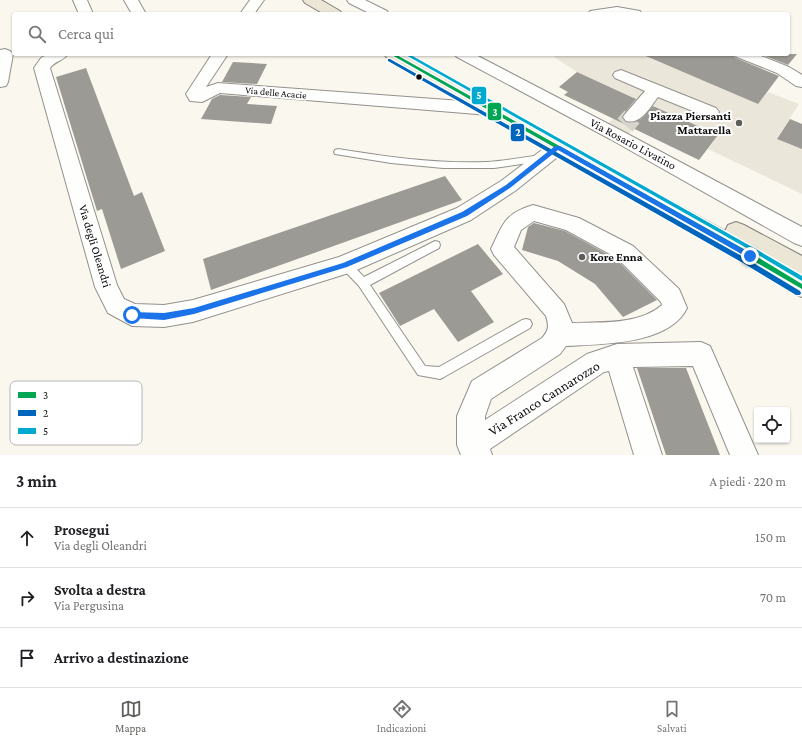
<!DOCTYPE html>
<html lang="it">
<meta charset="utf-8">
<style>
body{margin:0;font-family:"Crimson Pro",serif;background:#f2f2f2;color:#202124}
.controls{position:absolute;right:12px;bottom:12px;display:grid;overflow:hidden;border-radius:4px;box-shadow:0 1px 3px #0004}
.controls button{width:36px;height:36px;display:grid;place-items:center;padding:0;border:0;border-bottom:1px solid #e0e0e0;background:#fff;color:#202124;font:20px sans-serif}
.stop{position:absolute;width:12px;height:12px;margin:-9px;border:3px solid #1a73e8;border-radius:50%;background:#fff}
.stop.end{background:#1a73e8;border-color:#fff;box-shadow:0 1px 4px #0008}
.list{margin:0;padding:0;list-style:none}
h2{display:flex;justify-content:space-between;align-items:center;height:52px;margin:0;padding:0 16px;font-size:17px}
h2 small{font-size:13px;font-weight:400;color:#757577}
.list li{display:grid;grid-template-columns:26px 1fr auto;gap:12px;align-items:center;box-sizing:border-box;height:60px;padding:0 16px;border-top:1px solid #e0e0e0}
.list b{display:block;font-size:15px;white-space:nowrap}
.list p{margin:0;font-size:13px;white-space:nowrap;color:#757577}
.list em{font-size:13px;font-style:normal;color:#757577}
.icon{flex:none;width:22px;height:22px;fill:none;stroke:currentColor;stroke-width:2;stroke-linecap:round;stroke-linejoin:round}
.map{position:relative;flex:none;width:802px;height:455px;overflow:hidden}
.search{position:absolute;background:#fff;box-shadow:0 1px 3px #0004;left:12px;right:12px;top:12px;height:44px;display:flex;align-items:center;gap:10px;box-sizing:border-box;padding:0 14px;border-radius:4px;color:#757577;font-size:15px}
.sheet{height:232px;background:#fff}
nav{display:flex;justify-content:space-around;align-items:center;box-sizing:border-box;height:56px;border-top:1px solid #e0e0e0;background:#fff;font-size:11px;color:#757577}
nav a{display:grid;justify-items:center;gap:2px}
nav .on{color:#5f5e5a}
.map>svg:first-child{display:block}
.plaza{fill:#eae6da}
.building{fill:#9c9a94}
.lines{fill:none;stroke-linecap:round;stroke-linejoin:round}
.minor-tunnel{stroke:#d6d4cc;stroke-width:20;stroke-dasharray:20 10;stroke-linecap:butt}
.service-casing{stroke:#93918d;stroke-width:2}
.minor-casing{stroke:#93918d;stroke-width:2}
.primary-casing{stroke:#807f7a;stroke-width:2}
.service{fill:#fefefc;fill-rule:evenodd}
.minor{fill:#fefefc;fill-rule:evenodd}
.primary{fill:#ece6d7;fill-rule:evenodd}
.bus-1-casing{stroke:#fff;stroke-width:3}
.bus-2-casing{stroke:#fff;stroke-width:3}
.bus-3-casing{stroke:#fff;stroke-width:3}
.bus-1{fill:#00a651;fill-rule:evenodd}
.bus-2{fill:#0065bd;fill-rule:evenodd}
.bus-3{fill:#00a9ce;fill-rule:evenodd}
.route{fill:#1a73e8}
.bus-dot{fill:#0b0b0b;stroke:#fff;stroke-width:1.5}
.poi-dot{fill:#5f5e5a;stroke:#fff;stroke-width:1.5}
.labels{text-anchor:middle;stroke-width:4;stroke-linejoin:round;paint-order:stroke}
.far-street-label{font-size:10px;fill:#0b0b0b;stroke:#fff}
.poi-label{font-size:12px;font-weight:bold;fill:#0b0b0b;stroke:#fff;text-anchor:end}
.street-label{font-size:12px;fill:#0b0b0b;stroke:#fff}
.near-street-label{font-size:14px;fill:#0b0b0b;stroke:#fff}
.key{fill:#fff;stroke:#b6b6b6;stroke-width:1}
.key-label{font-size:11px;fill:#0b0b0b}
.line-badge{stroke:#fff;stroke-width:1.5}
.badge-label{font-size:11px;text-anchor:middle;font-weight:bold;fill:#fff}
</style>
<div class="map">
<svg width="802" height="455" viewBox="0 0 802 455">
<rect width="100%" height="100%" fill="#faf7ee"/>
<!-- plaza -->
<path class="plaza" d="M558,54H652L649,58L758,103L768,92L799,104L777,138L802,149V194L708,149L718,135L654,106L624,139L604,128L633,97L577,72L554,57Z"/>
<!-- building -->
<g class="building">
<path d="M641,54H732L736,58L779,76L758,104Z"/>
<path d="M760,54H797L788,65Z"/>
<path d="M233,62L267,64L257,84L222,82Z"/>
<path d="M86,68L134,196L142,192L165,251L121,269L102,209L97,211L56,77Z"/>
<path d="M577,72L636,99L622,116L626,122L632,123L641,119L653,106L718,135L699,160L564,95L568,92L559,87Z"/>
<path d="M220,95L251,97L247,104L277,106L271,124L201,119L212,99Z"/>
<path d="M790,119L802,124V149L777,139Z"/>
<path d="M445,176L462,200L211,290L203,259Z"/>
<path d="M534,223L565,231L616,259L657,300L623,317L595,284L558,261L522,250L528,227Z"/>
<path d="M478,244L503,274L471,291L494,322L458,342L434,309L400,326L379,293Z"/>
<path d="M637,368H686L720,455H666Z"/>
</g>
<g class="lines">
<!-- minor-tunnel -->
<path class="minor-tunnel" d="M625,125L632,117"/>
<!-- service casing -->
<g class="service-casing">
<g id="service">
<path d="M338,149C387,157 437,164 487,162C506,161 524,157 542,155L546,158L542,161L494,168H443L391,163L335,154L334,152L335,150Z"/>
<path d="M435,241L439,242L440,245L439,248L370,285L425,366L439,367L522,320L526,319L530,320L532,324L530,328L444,377L440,379L418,375L359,286L339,265L340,262C349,259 358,271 364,277Z"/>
</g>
</g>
<!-- minor casing -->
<g class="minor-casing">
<g id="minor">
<path d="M73,0H87L93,14H79Z"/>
<path d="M124,0H138L146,14H132Z"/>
<path d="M250,0H264L254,14H240Z"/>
<path d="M347,0H365L387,11L389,14H371L349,3Z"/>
<path d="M617,7L640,11L642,14H588L590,11Z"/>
<path d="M5,49L10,51L13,54L8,82L6,86L0,87V50Z"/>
<path d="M48,54H68C63,61 55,61 50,68L117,285L124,299L135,304L164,305L193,300L339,257L457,208L501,181L551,143L558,141L565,143L567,147L565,151L515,191L471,220L352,272L193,322L164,327L132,326L108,313L95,287L34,68L41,58Z"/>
<path d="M212,54H228L206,87L218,83L489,103L495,105L498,109L495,113L489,115L220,93L202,102L190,101L186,94Z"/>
<path d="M454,54H474L622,131L802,227V246L794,243L610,139L457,57Z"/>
<path d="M734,54H756L789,67L802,75V87L796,86L777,73L737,57Z"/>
<path d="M621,70L716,108L719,112L716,116L710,118L658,97C650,107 641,125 626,121L623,117L626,113L645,91L615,78L613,75L615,72Z"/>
<path d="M533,205L579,218L633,246L679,289L687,308C669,345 602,344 566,346L560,354L491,399L485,416V420L587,354L617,344L701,342L710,346L758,455H730L693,366L633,367L662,455H634L609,371L604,372L490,449L492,455H461L457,445V416L472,381L542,338C549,330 549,326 546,316L494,255L491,249C503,224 504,214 533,205ZM534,221L566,230L617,258L661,302L662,305C639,325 601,322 572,323L564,304L514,247L521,230Z"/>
</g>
</g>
<!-- primary casing -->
<g class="primary-casing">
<g id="primary">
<path d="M303,0H321L340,11L342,14H324L305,3Z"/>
<path d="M384,54H404L725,231L728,225L736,222L744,225L802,256V297L794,294L741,262L386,57Z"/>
</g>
</g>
<!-- service -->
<use href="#service" class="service"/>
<!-- minor -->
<use href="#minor" class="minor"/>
<!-- primary -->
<use href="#primary" class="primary"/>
<!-- bus-1 casing -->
<g class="bus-1-casing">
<path id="bus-1" d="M390,54H395L751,253L802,284V289L747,257Z"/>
</g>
<!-- bus-2 casing -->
<g class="bus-2-casing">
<path id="bus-2" d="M388,59H390L747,259L800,291L801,293L800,295H796L743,263L388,61Z"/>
</g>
<!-- bus-3 casing -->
<g class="bus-3-casing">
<path id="bus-3" d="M404,54H409L754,248L802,276V281L750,250Z"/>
</g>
<!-- bus-1 -->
<use href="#bus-1" class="bus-1"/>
<!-- bus-2 -->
<use href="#bus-2" class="bus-2"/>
<!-- bus-3 -->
<use href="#bus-3" class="bus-3"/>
</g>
<!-- route -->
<path class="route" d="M555,146H560L752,254V257H747L558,150L510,188L467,216L347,267L194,314L164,320L132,318L129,315L132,312L164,313L194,308L343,263L462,212L506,185Z"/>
<!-- markers -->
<circle class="bus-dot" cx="419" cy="77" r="3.5"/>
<g class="poi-dot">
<circle cx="739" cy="123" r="4"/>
<circle cx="582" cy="257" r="4"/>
</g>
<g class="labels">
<!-- far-street labels -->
<g class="far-street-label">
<text transform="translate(276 92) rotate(5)" y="4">Via delle Acacie</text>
</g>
<!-- poi labels -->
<g class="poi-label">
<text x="731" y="120">Piazza Piersanti<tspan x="731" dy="14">Mattarella</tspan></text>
<text x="590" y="261" text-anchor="start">Kore Enna</text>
</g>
<!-- street labels -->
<g class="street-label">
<text transform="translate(633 144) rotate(28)" y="4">Via Rosario Livatino</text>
<text transform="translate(95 246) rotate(73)" y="4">Via degli Oleandri</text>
</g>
<!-- near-street labels -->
<g class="near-street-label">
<text transform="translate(544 398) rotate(-32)" y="5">Via Franco Cannarozzo</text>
</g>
</g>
<!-- legend -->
<rect x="10" y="381" width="132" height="64" rx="6" class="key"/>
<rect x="18" y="392" width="18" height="6" fill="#00a651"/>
<rect x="18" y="410" width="18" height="6" fill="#0065bd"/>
<rect x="18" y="428" width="18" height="6" fill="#00a9ce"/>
<g class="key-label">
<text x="43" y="399">3</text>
<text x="43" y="417">2</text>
<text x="43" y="435">5</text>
</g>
<g class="line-badge">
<rect x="471" y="86" width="16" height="19" rx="4" fill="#00a9ce"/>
<rect x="487" y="102" width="15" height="19" rx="4" fill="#00a651"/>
<rect x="510" y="123" width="15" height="19" rx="4" fill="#0065bd"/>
</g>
<g class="badge-label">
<text x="479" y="99">5</text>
<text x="495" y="116">3</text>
<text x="518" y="136">2</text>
</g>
</svg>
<div class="controls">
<button><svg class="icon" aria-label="locate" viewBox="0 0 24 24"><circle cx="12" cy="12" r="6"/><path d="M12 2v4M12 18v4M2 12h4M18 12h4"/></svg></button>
</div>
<div class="stop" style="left:132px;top:315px"></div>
<div class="stop end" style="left:750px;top:256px"></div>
<div class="search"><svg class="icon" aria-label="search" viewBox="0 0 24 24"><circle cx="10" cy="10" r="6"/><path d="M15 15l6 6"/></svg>Cerca qui</div>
</div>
<section class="sheet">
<h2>3 min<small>A piedi · 220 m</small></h2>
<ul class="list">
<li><svg class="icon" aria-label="ahead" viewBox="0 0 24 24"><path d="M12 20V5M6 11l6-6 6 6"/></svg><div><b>Prosegui</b><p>Via degli Oleandri</p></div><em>150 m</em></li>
<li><svg class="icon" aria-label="right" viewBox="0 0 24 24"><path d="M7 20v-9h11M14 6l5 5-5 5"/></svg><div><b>Svolta a destra</b><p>Via Pergusina</p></div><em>70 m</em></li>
<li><svg class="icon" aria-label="arrive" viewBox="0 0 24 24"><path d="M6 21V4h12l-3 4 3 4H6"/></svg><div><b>Arrivo a destinazione</b></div></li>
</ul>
</section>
<nav>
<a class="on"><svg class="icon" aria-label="map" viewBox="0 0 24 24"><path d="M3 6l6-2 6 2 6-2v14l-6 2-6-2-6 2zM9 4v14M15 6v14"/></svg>Mappa</a>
<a><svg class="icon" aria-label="directions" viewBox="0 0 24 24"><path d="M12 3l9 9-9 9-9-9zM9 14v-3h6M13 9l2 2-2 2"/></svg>Indicazioni</a>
<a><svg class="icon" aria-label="saved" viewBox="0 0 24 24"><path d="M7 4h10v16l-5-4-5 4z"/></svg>Salvati</a>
</nav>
